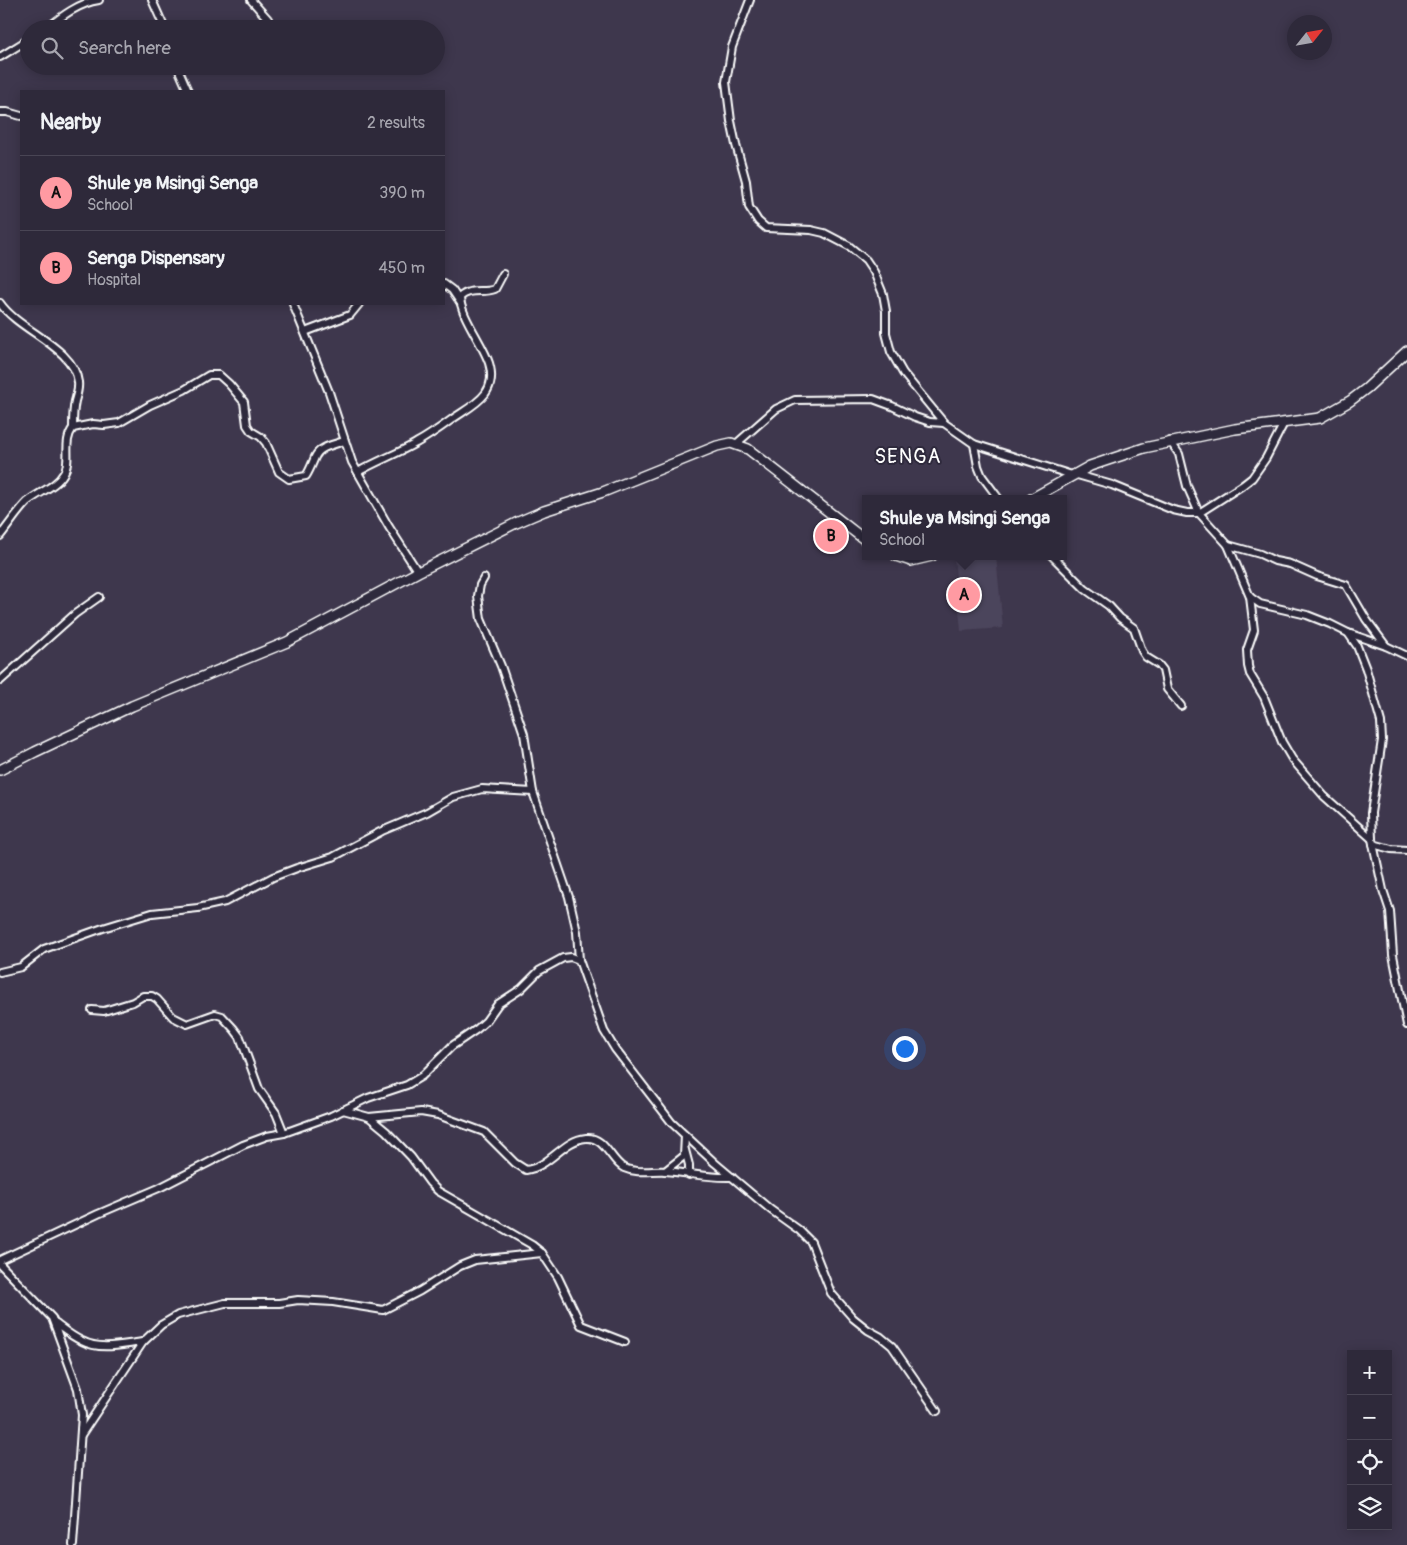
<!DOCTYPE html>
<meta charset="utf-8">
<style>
body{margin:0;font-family:Pangolin,sans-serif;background:#3a3545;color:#f1f3f6}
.controls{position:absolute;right:15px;bottom:15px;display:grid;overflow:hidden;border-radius:0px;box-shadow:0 2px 12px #0003}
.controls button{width:45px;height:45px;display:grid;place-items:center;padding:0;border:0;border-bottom:1px solid #494554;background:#2e293a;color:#f1f3f6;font:25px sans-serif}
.compass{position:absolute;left:1287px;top:15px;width:45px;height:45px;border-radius:50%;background:#2e293a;box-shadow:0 2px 12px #0003;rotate:59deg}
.you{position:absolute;left:904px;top:1048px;width:18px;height:18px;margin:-12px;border:4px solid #fff;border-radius:50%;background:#1a73e8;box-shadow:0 0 0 8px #1a73e833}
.badge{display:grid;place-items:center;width:32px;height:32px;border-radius:50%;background:#ff9aa2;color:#111;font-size:16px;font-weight:700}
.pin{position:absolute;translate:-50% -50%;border:2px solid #fff;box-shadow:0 1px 5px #0006}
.popup{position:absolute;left:862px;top:495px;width:205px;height:65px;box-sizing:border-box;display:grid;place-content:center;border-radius:0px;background:#2e293a;filter:drop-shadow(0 1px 4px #0005);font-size:16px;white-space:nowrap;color:#a7a6af}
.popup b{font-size:19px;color:#f1f3f6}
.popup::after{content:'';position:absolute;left:50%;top:100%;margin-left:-10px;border:10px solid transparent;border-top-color:#2e293a}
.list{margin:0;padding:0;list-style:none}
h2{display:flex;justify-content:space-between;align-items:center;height:65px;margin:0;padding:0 20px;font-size:21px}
h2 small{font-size:16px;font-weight:400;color:#a7a6af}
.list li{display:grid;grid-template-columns:32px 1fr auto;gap:15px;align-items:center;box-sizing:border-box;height:75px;padding:0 20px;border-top:1px solid #494554}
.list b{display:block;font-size:19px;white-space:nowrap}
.list p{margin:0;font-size:16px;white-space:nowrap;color:#a7a6af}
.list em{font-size:16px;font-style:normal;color:#a7a6af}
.icon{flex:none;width:28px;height:28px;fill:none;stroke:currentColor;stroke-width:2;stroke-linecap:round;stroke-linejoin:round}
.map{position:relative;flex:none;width:1407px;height:1545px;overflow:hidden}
.search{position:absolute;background:#2e293a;box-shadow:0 2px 12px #0003;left:20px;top:20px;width:425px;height:55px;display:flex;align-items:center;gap:12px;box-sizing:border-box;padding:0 18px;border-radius:28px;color:#a7a6af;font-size:19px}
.panel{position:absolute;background:#2e293a;box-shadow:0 2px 12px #0003;left:20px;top:90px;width:425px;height:215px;border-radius:0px}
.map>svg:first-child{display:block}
.built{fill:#4c445b}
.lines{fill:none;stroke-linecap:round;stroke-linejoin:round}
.street-casing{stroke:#fff;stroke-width:10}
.secondary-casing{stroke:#fff;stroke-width:12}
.street{stroke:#2f2a3d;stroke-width:6}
.secondary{stroke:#2f2a3d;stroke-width:9}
.labels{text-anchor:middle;stroke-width:4;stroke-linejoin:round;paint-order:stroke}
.quarter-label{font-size:20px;letter-spacing:1px;fill:#fff;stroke:#2f2a3d}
</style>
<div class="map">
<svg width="1407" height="1545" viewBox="0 0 1407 1545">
<rect width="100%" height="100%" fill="#3e374d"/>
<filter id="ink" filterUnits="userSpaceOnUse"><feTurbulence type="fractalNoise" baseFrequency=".02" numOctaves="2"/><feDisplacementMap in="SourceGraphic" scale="10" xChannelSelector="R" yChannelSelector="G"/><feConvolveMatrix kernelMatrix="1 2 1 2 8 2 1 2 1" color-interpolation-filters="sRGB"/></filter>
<g filter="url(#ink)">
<!-- built -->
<path class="built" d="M954,556H996L1003,628L961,631Z"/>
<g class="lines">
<!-- street casing -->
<g class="street-casing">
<g id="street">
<path d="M152,0L165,29"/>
<path d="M251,0L268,19"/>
<path d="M750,0L732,47L726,82L731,121L736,145L746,181L749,207L758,221L766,228L811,230L824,233L849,246L866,260L874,272L883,294L886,311V333L891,352L903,373L944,423L974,444L1072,475"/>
<path d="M46,29C61,17 78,3 99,0"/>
<path d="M0,57L29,39"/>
<path d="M177,66L188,91"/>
<path d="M0,112H7L21,116"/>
<path d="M444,284L452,290L460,302"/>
<path d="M0,303C19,331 74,347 78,382C79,389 77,394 75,401C73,410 73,419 73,428"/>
<path d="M293,304L329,392L352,462L389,527L418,572"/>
<path d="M305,332L350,315L359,304"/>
<path d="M1170,441L1179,454L1187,486L1199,513L1228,545L1250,597L1260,604L1307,615L1330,624L1348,633L1357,646L1366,669L1381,722L1382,740L1371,813L1372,839L1383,890L1390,911L1393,955L1407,1025"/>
<path d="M736,444L776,409L795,400L873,399L892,406L915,417L930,422L944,423"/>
<path d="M974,444L978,466L982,476L999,499"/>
<path d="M358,472C377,461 397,454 416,443C429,436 440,428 451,420C472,405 499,395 489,363C483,344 460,315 460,297C471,287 483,294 495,289L503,274"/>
<path d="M1074,474L1112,485L1173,510L1187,513H1199L1243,485L1252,478L1266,458L1284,423"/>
<path d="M0,536C9,525 17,512 27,502C39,492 56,487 64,473C72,459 62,443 73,428L93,424L104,425L119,423L150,405L184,390L209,375H219L229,384L244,402L247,425L251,431L261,437L266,443L279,472L289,479L306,476C310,470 312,464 315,457C320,446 334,445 344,441"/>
<path d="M1228,545L1260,554L1275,561L1290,564L1317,576L1346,585L1366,619L1386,646"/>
<path d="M1052,556L1085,589L1109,606L1120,618L1134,628L1142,651L1146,657L1159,665L1163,670L1167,689L1181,706"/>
<path d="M484,578L480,585L478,596L481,619L501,666L524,734L533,792L569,897L577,932L579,960L604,1031L615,1049L672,1123L715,1163L771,1210L799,1230L811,1242L831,1293L853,1318L868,1330L881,1337L892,1346L937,1411"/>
<path d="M1250,597L1254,630L1247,650L1248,666L1250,674L1264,697L1282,742L1292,759L1324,796L1372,839"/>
<path d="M1348,633L1386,646L1407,656"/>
<path d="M0,681L75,614L99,597"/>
<path d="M1373,844L1391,849L1407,850"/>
<path d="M0,972L21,967L44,949L103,928L152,913L198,908L225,902L273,877L297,868L333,857L382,831L427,812L453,797L482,789L533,792"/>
<path d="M92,1010L104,1011L133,1002L143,996H152L157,999L173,1017L187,1024L215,1014L222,1016L234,1029L240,1037L259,1089L276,1113L284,1133"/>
<path d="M343,1110L369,1117L386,1131L411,1157L430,1183L438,1191L532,1245L542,1253L558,1277L581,1325L625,1342"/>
<path d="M369,1117L421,1112L438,1115L484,1132L515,1163L526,1170C550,1167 563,1140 586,1138C605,1136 611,1162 624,1168C637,1174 653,1170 666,1171C688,1173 709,1178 732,1177"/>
<path d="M685,1150L689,1165V1175"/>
<path d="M665,1171L684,1156L685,1136"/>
<path d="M0,1260L98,1214L159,1188L243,1145L267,1136L284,1133L331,1116L368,1098L407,1085L422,1076L452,1046L477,1029L486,1021L498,1004L521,989L539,971L563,958L571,957L579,960"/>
<path d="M0,1264L52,1318L78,1389L82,1415L73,1545"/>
<path d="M56,1324C64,1330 73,1337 82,1341C101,1351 124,1344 143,1342"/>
<path d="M81,1435L143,1342L161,1325L178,1315L225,1303H279L298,1300L333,1302L383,1310L420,1291L460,1266L475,1260L542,1253"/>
</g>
</g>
<!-- secondary casing -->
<g class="secondary-casing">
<g id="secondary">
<path d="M1031,499L1090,466L1144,448L1235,429L1320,418L1350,401L1367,388L1407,351"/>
<path d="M896,556L911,561L932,556"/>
<path d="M0,770L35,752L132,706L287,642L418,572L516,523L544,511L603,492L717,446L731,443L748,449L865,540"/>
</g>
</g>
<!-- street -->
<use href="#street" class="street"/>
<!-- secondary -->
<use href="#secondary" class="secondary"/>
</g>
</g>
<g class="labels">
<!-- quarter labels -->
<g class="quarter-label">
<text x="908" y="463">SENGA</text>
</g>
</g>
</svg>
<div class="controls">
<button>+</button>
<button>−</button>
<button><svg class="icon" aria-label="locate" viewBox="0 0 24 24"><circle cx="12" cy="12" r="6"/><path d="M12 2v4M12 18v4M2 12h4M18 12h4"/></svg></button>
<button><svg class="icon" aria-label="layers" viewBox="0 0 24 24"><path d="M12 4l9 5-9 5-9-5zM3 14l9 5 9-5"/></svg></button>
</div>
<svg class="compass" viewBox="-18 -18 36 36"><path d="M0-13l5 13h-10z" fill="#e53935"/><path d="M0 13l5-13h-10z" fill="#a7a6af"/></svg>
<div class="you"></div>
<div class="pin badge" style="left:964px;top:595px">A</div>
<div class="popup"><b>Shule ya Msingi Senga</b>School</div>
<div class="pin badge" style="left:831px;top:536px">B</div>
<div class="search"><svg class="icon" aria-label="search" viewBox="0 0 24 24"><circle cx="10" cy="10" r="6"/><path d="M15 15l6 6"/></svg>Search here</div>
<section class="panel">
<h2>Nearby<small>2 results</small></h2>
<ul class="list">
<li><span class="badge">A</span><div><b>Shule ya Msingi Senga</b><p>School</p></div><em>390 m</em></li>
<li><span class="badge">B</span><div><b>Senga Dispensary</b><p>Hospital</p></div><em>450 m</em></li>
</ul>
</section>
</div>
